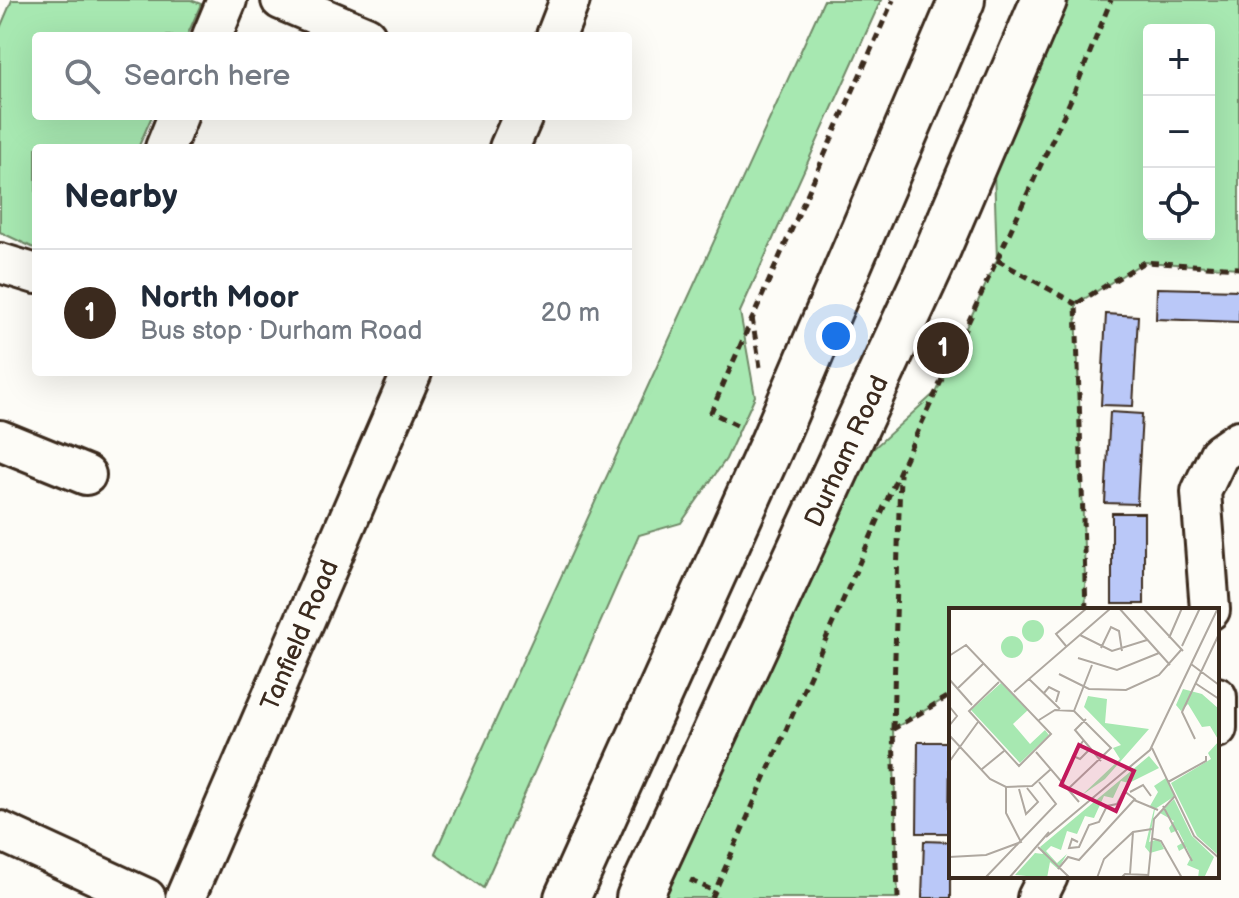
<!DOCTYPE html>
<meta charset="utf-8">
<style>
body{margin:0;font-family:"Balsamiq Sans",sans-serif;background:#f2f2f3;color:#1f2937}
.controls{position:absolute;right:24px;top:24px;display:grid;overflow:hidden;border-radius:8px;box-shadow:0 8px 32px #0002}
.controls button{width:72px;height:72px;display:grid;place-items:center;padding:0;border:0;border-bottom:2px solid #e0e1e3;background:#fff;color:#1f2937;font:40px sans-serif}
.you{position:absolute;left:836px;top:336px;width:28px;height:28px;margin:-20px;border:6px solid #fff;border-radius:50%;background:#1a73e8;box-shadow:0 0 0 12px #1a73e833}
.badge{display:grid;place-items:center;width:52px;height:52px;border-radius:50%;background:#3b2a1e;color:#fff;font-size:26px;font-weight:700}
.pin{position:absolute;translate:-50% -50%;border:4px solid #fff;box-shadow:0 2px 8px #0006}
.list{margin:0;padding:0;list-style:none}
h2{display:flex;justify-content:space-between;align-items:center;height:104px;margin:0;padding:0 32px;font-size:34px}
h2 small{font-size:26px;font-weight:400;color:#747a83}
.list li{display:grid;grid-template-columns:52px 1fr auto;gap:24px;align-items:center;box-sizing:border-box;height:128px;padding:0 32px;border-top:2px solid #e0e1e3}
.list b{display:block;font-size:30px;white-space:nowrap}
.list p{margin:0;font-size:26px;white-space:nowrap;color:#747a83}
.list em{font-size:26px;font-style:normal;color:#747a83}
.icon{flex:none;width:44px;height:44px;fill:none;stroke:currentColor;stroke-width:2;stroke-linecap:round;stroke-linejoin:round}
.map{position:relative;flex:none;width:1239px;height:898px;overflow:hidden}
.search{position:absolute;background:#fff;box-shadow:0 8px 32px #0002;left:32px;top:32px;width:600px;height:88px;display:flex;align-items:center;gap:20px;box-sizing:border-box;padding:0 28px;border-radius:8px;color:#747a83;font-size:30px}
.panel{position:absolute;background:#fff;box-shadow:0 8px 32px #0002;left:32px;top:144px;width:600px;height:232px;border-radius:8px}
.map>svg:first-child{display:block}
.green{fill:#a7e8b1;stroke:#718968;stroke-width:2;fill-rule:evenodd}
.building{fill:#bac8f8;stroke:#3b2a1e;stroke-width:2}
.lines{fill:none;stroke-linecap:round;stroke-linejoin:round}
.street-casing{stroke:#3b2a1e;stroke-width:44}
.highway-casing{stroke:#3b2a1e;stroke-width:50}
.path{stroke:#3b2a1e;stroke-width:5;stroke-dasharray:8 6;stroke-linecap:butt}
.street{stroke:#fdfcf7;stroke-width:38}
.highway{stroke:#fdfcf7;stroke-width:44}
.labels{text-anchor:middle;stroke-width:8;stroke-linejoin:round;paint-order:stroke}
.street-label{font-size:26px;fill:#3b2a1e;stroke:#fdfcf7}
.inset-road{fill:none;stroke:#afa8a0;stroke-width:2}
.view{fill:#c2185b;fill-opacity:0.15;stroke:#c2185b;stroke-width:4}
.inset-edge{fill:none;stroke:#3b2a1e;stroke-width:4}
</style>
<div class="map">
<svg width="1239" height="898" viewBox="0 0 1239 898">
<rect width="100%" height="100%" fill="#fdfcf7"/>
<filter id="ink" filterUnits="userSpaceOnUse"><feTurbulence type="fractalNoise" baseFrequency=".0125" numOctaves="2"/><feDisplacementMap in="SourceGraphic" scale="16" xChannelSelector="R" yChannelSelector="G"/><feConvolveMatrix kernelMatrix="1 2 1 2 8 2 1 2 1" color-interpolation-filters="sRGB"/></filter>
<g filter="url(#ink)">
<!-- green -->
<g class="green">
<path d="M12,0H191L201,4L187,36H36V116H152L138,148H36V249L0,232V28Z"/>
<path d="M824,0H881L740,312L755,396L726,459L681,523L639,535L483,888L435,853Z"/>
<path d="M1070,0H1239V268L1144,262L1076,304L1086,610H951V695L893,729L898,898H658L863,458L937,391L997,260L994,170ZM1149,30H1209V234H1149Z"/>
</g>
<!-- building -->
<g class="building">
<path d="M1157,288L1239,290V322L1156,319Z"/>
<path d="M1106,314L1138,316L1133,406L1101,405Z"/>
<path d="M1110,412L1142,414L1137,504L1105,503Z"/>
<rect x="1112" y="513" width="32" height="91"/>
<path d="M918,742H950L949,833H917Z"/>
<path d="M924,841L951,842V898H922Z"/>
</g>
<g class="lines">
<!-- street casing -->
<g class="street-casing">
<g id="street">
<path d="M281,0L366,36"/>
<path d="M212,36L227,0"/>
<path d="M556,36L570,0"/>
<path d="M165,148L178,116"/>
<path d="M509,148L523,116"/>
<path d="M0,263L36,274"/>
<path d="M0,440L86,475"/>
<path d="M1210,610L1201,492L1219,454L1239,440"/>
<path d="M1217,697V728"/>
<path d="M0,831L146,898"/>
<path d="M185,898L412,372"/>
<path d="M1037,898L1048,876"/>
</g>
</g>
<!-- highway casing -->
<g class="highway-casing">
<g id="highway">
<path d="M567,898L773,442L962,0"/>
<path d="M639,898L931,265L1044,0"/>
</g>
</g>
<!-- path -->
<g class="path">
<path d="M997,260L1076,304"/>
<path d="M752,318L760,367"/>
<path d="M737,425L711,412L893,0"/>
<path d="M1086,610L1076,304L1144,262L1239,268"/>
<path d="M893,729L900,474"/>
<path d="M690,880L714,891"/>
<path d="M712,898L901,468L1073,95L1111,0"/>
<path d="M898,898L893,729L951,695"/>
</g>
<!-- street -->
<use href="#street" class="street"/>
<!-- highway -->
<use href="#highway" class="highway"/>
</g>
</g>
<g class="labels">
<!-- street labels -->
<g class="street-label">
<text transform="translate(846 451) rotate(-65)" y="9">Durham Road</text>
<text transform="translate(299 635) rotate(-67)" y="9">Tanfield Road</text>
</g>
</g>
<!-- overview -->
<g transform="translate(949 608)">
<rect width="270" height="270" fill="#fdfcf7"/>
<path d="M73 23a11 11 0 1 1 22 0a11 11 0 1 1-22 0ZM52 39a11 11 0 1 1 22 0a11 11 0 1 1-22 0ZM52,75L79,102L64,116L81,136L96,122L100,127L71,155L22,102ZM234,81L253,86L270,101V248L248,228L222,175L262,151L259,145L270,133L261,118L253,119L239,96L232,103L227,97ZM139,88L158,91L156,115L200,121L156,171L133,187L171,151L164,140L172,137L135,99ZM200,148L210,160L180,175L172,173L164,190L155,188L145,210L136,208L128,226L118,223L112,242L102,238L97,243L108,255L118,246L109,261L101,254L98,270L66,267L86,245L94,246L91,239ZM217,170L226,188L206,201L200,234L210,231L215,241L201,245L196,239L205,201L201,198L209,184L205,178ZM225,191L243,228L265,249L255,270H249L250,262L238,257L242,249L237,239L230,243L228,238L235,234L229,222L222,225L220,220L225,213L211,205Z" fill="#a7e8b1"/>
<path class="inset-road" d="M170,0L221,57M194,0L234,43M131,27L163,43L198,32M220,30L233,0M117,38L107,26L138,0M233,38L251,0M152,40L162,19L170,23L173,43M0,48L17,37L102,126L70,158L20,103L50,74M129,50L168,62L210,45M242,56L270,77M110,66L140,81L177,82L210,67L232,42M0,71L23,97M80,71L111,101M246,75L270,91M8,81L34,56M65,84L162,0M95,85L100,79L110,84L107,94M0,98L8,108L0,118M125,103L143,57M137,111L126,122L152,153M90,112L106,102L125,103L162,140L119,181M0,127L41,171L57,179L83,178L102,161M246,131L233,104L270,26M134,133L124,148L131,151L141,141M203,140L245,228L270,250M87,144L130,194M0,154L29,114M33,161L55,143M219,174L257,153V148M70,181L77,206L89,194L78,180M181,184L194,177L202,188M214,198L243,253M97,229L201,142L269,0M202,230L212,233L233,270M129,234L123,231L120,240L130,239L140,217L150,214L158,198L168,196L175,183L187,192M89,239L121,270M0,249L37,247L72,234L57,205V179M109,261L119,249L130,252L185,192L209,202M181,266L184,224M36,270L107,196L90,174M60,270L100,224M148,270L155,251L184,224L203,221M172,270L176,266L200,267M199,270L205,211L226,188"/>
<path class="view" d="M130,137L185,163L167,203L112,177Z"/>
<rect width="270" height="270" class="inset-edge"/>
</g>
</svg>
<div class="controls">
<button>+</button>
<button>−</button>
<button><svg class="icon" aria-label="locate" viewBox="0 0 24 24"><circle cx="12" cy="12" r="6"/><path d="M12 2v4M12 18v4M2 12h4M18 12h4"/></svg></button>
</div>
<div class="you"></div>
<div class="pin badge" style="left:943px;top:348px">1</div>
<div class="search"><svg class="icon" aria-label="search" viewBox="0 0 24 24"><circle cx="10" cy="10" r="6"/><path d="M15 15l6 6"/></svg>Search here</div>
<section class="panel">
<h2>Nearby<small></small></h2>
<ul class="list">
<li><span class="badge">1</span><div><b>North Moor</b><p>Bus stop · Durham Road</p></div><em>20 m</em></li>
</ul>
</section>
</div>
